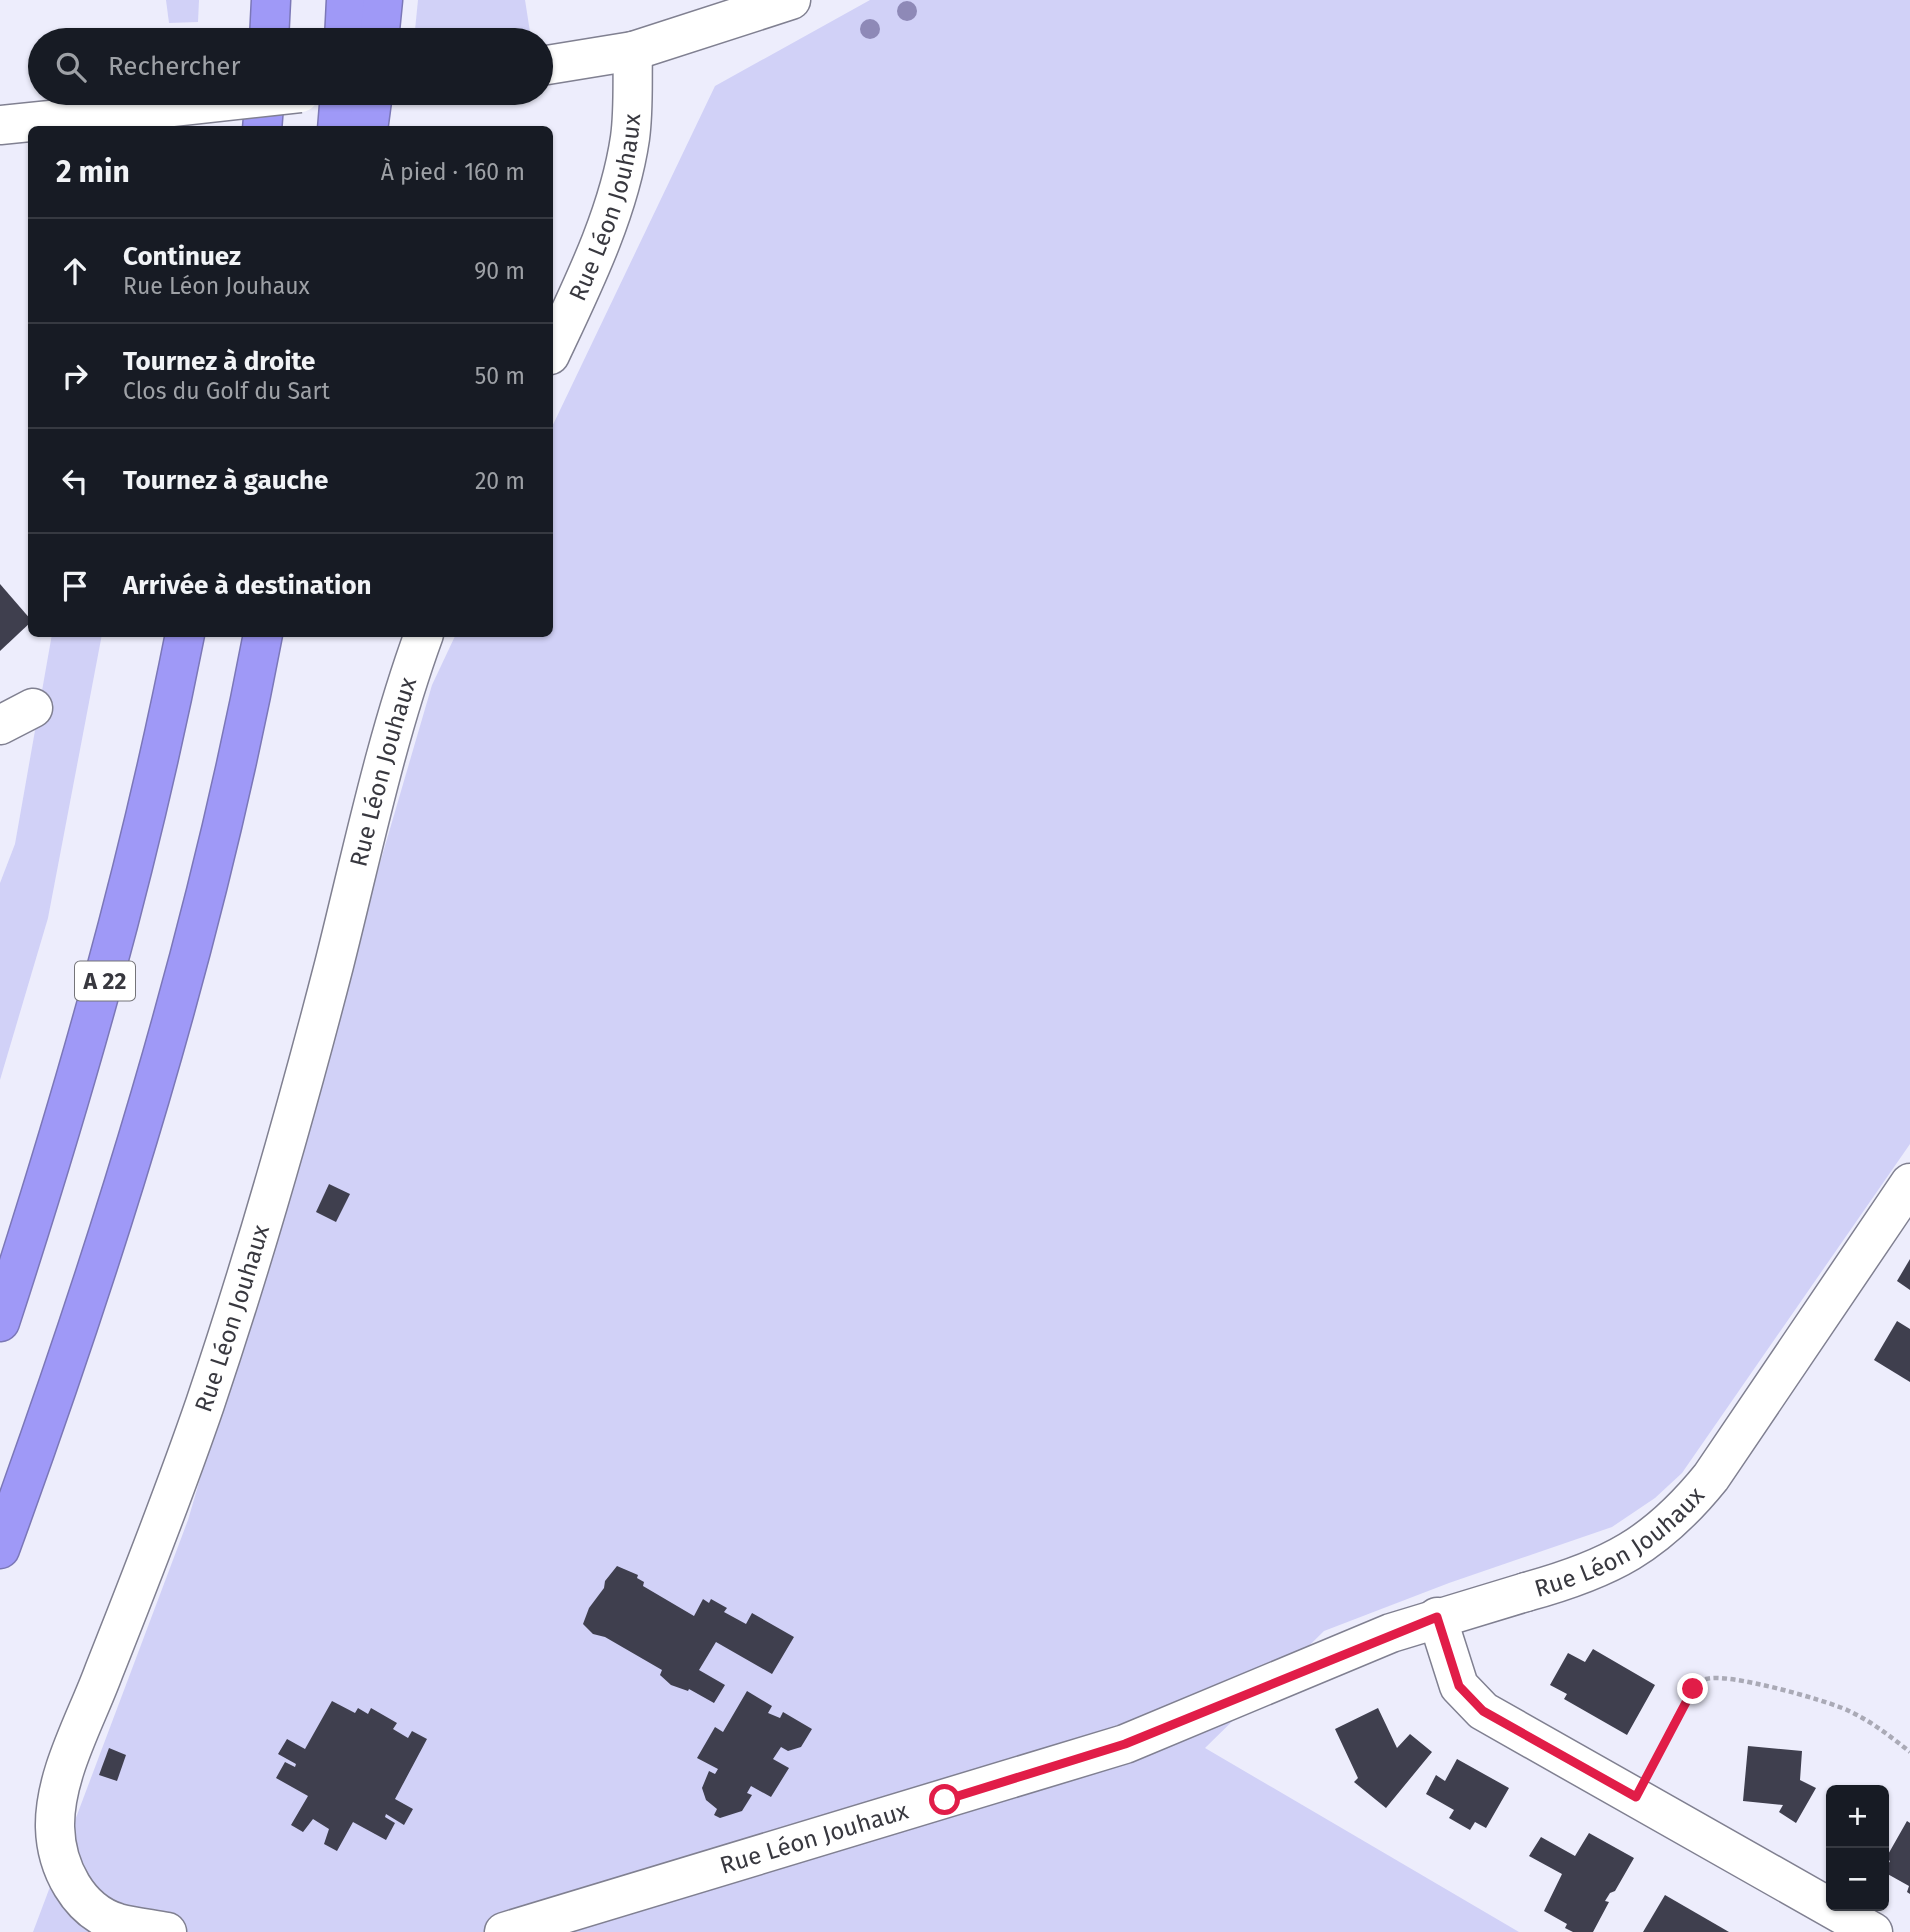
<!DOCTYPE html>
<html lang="fr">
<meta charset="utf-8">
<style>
body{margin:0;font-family:"Fira Sans",sans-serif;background:#20242c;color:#f1f3f6}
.controls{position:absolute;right:21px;bottom:21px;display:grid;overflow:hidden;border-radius:10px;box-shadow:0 2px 5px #0004}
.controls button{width:63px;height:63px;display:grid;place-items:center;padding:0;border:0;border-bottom:2px solid #363941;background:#171b24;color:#f1f3f6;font:35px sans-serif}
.stop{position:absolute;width:21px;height:21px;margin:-16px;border:5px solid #e11d48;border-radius:50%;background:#fff}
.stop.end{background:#e11d48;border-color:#fff;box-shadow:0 2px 7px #0008}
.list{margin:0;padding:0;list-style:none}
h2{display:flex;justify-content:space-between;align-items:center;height:91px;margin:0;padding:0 28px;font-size:30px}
h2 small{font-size:23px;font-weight:400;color:#9ea1a6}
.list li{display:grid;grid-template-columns:46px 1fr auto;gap:21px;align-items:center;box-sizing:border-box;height:105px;padding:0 28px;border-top:2px solid #363941}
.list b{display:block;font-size:26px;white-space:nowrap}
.list p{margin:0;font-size:23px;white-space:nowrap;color:#9ea1a6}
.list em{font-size:23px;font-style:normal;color:#9ea1a6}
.icon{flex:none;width:38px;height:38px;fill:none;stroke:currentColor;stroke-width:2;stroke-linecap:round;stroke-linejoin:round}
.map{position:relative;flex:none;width:1910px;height:1932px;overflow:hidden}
.search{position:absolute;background:#171b24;box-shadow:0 2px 5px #0004;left:28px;top:28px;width:525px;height:77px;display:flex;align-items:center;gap:18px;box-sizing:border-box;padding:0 24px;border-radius:38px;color:#9ea1a6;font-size:26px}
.panel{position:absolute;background:#171b24;box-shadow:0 2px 5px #0004;left:28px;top:126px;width:525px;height:511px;border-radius:10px}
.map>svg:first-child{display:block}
.green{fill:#d1d1f7}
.building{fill:#3f3f4e}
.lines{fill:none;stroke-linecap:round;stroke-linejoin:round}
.minor-casing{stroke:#808091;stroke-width:41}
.tertiary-casing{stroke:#808091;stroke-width:41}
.motorway-casing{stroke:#7b77b7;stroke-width:41}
.path{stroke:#aaaab6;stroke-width:4.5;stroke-dasharray:5 3.5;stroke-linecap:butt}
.minor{stroke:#fff;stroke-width:38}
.tertiary{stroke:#fff;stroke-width:38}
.motorway{stroke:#9f99f7;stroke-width:38}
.minor-bridge-casing{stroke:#808091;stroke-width:41;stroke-linecap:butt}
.minor-bridge{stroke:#fff;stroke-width:38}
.tree{fill:#8e89b7}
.route{stroke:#e11d48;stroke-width:9}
.labels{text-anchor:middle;stroke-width:7;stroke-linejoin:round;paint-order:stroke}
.shield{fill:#fff;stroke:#747479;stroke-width:2}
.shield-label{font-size:23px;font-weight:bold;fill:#38383f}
.street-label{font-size:24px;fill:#38383f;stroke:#fff}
</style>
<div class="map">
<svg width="1910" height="1932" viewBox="0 0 1910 1932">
<rect width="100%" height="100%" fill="#ededfc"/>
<!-- green -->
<g class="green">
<path d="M166,0H199L198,22L169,23Z"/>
<path d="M418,0H525L530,32L462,40H414Z"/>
<path d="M870,0H1910V1144L1682,1473L1655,1498L1612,1527L1449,1583L1324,1631L1205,1748L1519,1932H33L188,1520L432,685L456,634H550V431L715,86Z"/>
<path d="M52,634H102L48,918L0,1080V883L15,844Z"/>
</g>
<!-- building -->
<g class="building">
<path d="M0,584L32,621L0,651Z"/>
<path d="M329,1184L350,1194L336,1222L316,1212Z"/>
<path d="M1910,1259V1290L1897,1281Z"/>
<path d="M1897,1321L1910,1329V1382L1874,1360Z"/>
<path d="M617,1566L638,1575L637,1578L644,1582L643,1586L694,1616L703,1599L709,1603L711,1599L727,1608L724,1612L746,1624L752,1613L794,1637L772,1674L716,1642L699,1670L725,1685L714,1703L689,1689L688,1691L671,1685L660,1675L662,1670L605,1637L593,1634L583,1624L589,1608L604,1588L605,1581Z"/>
<path d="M1593,1649L1655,1685L1627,1735L1564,1699L1567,1694L1550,1685L1568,1653L1585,1662Z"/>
<path d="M747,1691L772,1706L768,1713L780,1718L783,1712L812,1729L801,1747L788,1751L781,1747L773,1759L789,1768L771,1797L751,1786L747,1793L752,1795L742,1811L720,1818L714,1815L717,1809L706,1800L702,1788L709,1771L715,1774L718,1769L697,1758L715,1727L723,1732Z"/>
<path d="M332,1701L355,1713L358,1708L368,1714L371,1708L397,1723L393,1729L408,1738L412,1731L427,1739L395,1799L413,1809L404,1825L386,1814L385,1817L395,1823L386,1840L353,1822L337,1851L324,1844L329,1829L313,1819L303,1832L291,1825L308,1796L276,1778L285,1762L295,1767L296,1764L278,1754L287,1739L305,1749Z"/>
<path d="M1378,1708L1397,1748L1410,1734L1432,1752L1386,1808L1354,1782L1358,1778L1335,1729Z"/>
<path d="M1748,1746L1802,1751L1800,1780L1816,1788L1796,1823L1779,1812L1783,1805L1743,1801Z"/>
<path d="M109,1748L126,1755L117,1781L99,1775Z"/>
<path d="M1457,1759L1509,1788L1486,1828L1475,1822L1470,1830L1449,1818L1454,1810L1426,1794L1436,1775L1445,1781Z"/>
<path d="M1907,1821L1910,1823V1894L1907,1892L1909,1886L1884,1872L1890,1861L1886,1858Z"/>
<path d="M1589,1833L1634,1858L1615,1891L1610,1893L1605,1901L1609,1902L1593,1932H1573L1565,1928L1567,1924L1544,1911L1562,1874L1529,1856L1541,1837L1575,1856Z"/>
<path d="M1665,1895L1729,1932H1643Z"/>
</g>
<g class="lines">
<!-- minor casing -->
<g class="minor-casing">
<g id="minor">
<path d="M541,66L633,51L791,0"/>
<path d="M0,125L118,113"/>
<path id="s1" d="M550,355C582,287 619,213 630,138C634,109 632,80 633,51"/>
<path d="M0,725L33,708"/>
<path d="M1437,1617L1459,1686L1483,1711L1873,1932"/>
<path id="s2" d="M167,1932C151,1929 133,1927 118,1923C78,1911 56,1867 55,1827C54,1775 86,1720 104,1671C139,1583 174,1494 205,1404C254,1259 296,1112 334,965C362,854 385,741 424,634"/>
<path id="s3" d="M504,1932L1125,1744L1391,1633L1526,1592"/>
</g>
</g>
<!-- tertiary casing -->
<g class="tertiary-casing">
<g id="tertiary">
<path id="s4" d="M1526,1592C1610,1569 1656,1545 1711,1477L1910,1183"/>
</g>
</g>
<!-- motorway casing -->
<g class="motorway-casing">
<g id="motorway">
<path d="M269,40L271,0"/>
<path d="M344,40L346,0"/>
<path d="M379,40L383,0"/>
<path d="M262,130L265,93"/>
<path d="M337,130L340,93"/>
<path d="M368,130L373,93"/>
<path d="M0,1322C74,1095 139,868 185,634"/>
<path d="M0,1549C109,1250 204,946 263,634"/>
</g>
</g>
<!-- path -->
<path class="path" d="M1652,1765C1662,1747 1687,1686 1706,1679C1727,1672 1825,1700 1847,1710C1871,1721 1890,1736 1910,1752"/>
<!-- minor -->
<use href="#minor" class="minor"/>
<!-- tertiary -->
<use href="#tertiary" class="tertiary"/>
<!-- motorway -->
<use href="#motorway" class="motorway"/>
<!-- minor-bridge casing -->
<g class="minor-bridge-casing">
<path id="minor-bridge" d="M118,113L300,93"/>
</g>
<!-- minor-bridge -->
<use href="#minor-bridge" class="minor-bridge"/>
</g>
<!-- trees -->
<g class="tree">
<circle cx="907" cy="11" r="10"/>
<circle cx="870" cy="29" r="10"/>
</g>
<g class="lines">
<!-- route -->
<path class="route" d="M945,1800L1125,1744L1437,1617L1459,1686L1483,1711L1636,1797L1693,1689"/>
</g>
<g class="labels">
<!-- shield labels -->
<rect class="shield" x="75" y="961.5" width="60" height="39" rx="5"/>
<g class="shield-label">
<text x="105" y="989">A 22</text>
</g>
<!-- street labels -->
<g class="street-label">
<text dy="8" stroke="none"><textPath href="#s1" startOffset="159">Rue Léon Jouhaux</textPath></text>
<text dy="8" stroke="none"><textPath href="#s2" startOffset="1279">Rue Léon Jouhaux</textPath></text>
<text dy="8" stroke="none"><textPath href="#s2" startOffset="712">Rue Léon Jouhaux</textPath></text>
<text dy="8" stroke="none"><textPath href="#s4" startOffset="107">Rue Léon Jouhaux</textPath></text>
<text dy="8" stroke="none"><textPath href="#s3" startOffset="324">Rue Léon Jouhaux</textPath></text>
</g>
</g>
</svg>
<div class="controls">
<button>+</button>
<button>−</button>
</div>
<div class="stop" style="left:945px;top:1800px"></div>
<div class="stop end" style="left:1693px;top:1689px"></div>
<div class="search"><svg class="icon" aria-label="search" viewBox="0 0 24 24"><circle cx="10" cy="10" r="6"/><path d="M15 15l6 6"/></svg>Rechercher</div>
<section class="panel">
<h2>2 min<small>À pied · 160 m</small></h2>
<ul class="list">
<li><svg class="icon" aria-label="ahead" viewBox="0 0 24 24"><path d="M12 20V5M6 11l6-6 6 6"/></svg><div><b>Continuez</b><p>Rue Léon Jouhaux</p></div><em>90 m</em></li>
<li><svg class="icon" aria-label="right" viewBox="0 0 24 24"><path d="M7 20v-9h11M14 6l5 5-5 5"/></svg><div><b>Tournez à droite</b><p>Clos du Golf du Sart</p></div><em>50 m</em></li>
<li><svg class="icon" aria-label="left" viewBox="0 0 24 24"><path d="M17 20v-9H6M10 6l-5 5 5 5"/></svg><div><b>Tournez à gauche</b></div><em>20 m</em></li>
<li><svg class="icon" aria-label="arrive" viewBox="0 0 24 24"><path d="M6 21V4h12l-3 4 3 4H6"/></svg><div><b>Arrivée à destination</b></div></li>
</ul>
</section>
</div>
